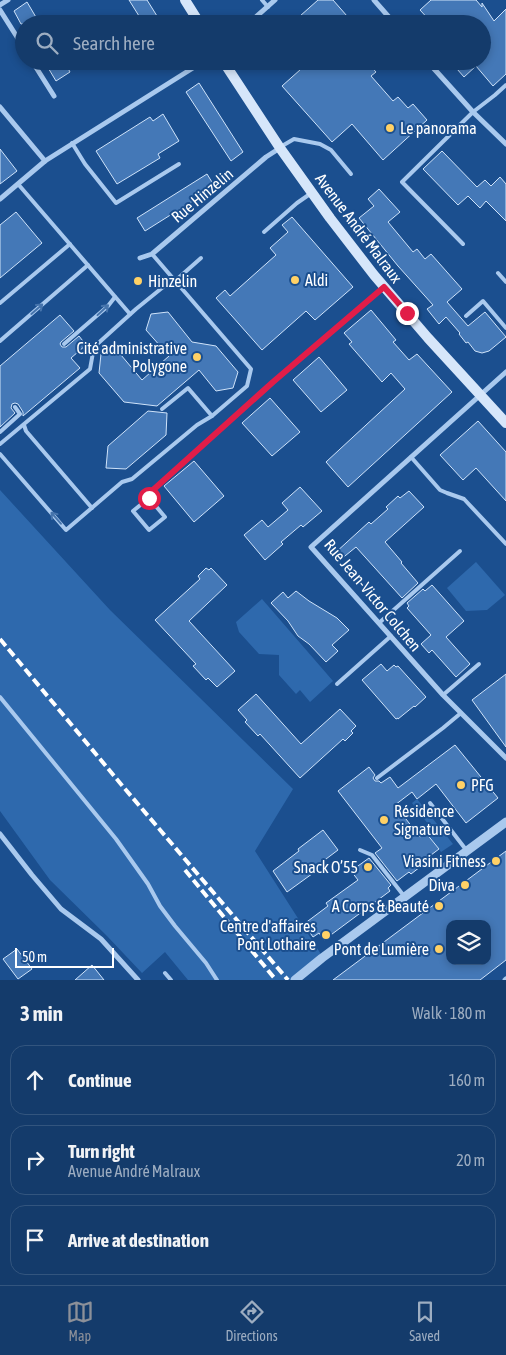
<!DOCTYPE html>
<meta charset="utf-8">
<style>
body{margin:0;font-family:"Asap Condensed",sans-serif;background:#214673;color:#f1f3f6}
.controls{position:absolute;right:15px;bottom:15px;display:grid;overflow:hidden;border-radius:10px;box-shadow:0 2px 8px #0003}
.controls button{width:45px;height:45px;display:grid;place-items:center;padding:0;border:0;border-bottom:1px solid #33557e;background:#143b6b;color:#f1f3f6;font:25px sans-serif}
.scale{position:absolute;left:15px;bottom:12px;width:99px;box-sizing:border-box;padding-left:5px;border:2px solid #fff;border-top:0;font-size:14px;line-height:18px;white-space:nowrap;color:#fff;-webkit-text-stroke:4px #1b4f8f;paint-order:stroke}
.stop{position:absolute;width:15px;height:15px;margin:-11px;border:4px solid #e11d48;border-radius:50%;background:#fff}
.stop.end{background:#e11d48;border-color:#fff;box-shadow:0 1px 5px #0008}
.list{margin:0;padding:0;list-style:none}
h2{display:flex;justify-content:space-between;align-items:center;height:65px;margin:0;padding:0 20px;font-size:21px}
h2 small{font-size:16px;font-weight:400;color:#9dadc1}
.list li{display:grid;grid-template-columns:32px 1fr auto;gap:15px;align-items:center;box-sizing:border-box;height:70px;margin:0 10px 10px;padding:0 10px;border:1px solid #33557e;border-radius:15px}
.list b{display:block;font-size:19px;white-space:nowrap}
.list p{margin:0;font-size:16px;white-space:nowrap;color:#9dadc1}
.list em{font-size:16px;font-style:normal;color:#9dadc1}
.icon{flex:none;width:28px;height:28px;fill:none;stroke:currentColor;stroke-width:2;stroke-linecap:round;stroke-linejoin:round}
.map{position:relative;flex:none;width:506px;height:980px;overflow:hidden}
.search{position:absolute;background:#143b6b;box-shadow:0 2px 8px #0003;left:15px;right:15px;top:15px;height:55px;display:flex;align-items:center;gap:12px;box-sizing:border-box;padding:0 18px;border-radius:28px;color:#9dadc1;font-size:19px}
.sheet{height:305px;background:#143b6b}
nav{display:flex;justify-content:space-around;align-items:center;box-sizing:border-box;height:70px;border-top:1px solid #33557e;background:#143b6b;font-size:14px;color:#9dadc1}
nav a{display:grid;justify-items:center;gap:2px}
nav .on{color:#8c9099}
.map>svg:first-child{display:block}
.green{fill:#2e69ad}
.building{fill:#4478b7;stroke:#cfe3fa;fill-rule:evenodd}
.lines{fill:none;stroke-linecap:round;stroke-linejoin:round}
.service{stroke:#a9c9ee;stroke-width:4}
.minor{stroke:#a9c9ee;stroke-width:5}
.tertiary{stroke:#a9c9ee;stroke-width:9}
.secondary{stroke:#d6e6fa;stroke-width:10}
.rail{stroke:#fff;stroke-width:4;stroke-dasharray:9 4;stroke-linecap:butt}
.oneway{stroke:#4674ac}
.route{stroke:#e11d48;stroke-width:6}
.poi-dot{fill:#ffd166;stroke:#1b4f8f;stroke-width:2}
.labels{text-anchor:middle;stroke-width:4;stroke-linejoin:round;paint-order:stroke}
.poi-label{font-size:16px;fill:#fff;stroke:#1b4f8f;text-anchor:end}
.street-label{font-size:16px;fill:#fff;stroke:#1b4f8f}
</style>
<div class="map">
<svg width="506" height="980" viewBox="0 0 506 980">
<rect width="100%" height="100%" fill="#1b4f8f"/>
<!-- green -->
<g class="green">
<path d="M0,490L110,610L293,789L255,851L324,959L296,980H188L165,952L142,973L107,936L50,880L0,811Z"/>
<path d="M476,562L505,595L487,610L466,611L447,588Z"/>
<path d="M262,599L333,681L310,702L300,690L296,694L279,675V655L259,654L239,632L236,622Z"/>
<path d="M417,799L453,844L441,852L430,837L435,833L412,803Z"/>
</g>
<!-- building -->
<g class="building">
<path d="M129,0H147L162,24H144Z"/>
<path d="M318,0H333L354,24H291Z"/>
<path d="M431,0H476L482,7V3L494,21L506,9V74L493,86L476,66L464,77L450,61H482V24H443L439,19L433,24L420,10Z"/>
<path d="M27,2L40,24H21L14,11Z"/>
<path d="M44,61H64L70,72L56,81Z"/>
<path d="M310,61H366L376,72L371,76L393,101L398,97L408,108L413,104L427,120L383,160L352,124L332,142L282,86Z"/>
<path d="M199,83L243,152L231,161L186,92Z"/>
<path d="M163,114L179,141L158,154L160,158L117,184L96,151L150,117L153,121Z"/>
<path d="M0,149L17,171L0,184Z"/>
<path d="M442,151L477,187L485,180L491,186L500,177L506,184V221L486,201L480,208L468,196L458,205L423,169Z"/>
<path d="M207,174L215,187L145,231L137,218Z"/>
<path d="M379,189L400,212L388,222L413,252L417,249L425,259L431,254L462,289L447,302L468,326L485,312L506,337L489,351L482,353L475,351L468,342L466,343L459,334L460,333L446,317L439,324L427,309L433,305L398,266L359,218L374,206L368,199Z"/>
<path d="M16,212L42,243L0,278V225Z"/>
<path d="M292,217L353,287L315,320L306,311L262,350L216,298L225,290L230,296L276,255L270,248L288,232L282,225Z"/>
<path d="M371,310L396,340L393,342L409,360L417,354L452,392L348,487L326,462L405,389L391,373L382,382L349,344L352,342L344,333Z"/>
<path d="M168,312L192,342L216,346L238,372L233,388L216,391L199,370L157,406L124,402L99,373L101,354L121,355L142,380L169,356L146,330L151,314Z"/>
<path d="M60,315L74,331L61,342L60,344L62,347H66L79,336L86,345L71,358L80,368L23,416V412L18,404L15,403L12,404L11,408L15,413L0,427V366Z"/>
<path d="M319,357L347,390L321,412L293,380Z"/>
<path d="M270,398L300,432L272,456L242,423Z"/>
<path d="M148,411L167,413L166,435L126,469L106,468L108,446Z"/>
<path d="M478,421L506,452V501L476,468L463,480L440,455Z"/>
<path d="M194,461L224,496L194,522L164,486Z"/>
<path d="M300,487L322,511L303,527L301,525L281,542L283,544L265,560L244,535L262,520L268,527L288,510L282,503Z"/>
<path d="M409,491L424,507L385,542L402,562L401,563L418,583L402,598L356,547L340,560L335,553L369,522L371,524L388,509L386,507L398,496L400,498Z"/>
<path d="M206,568L209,570L211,568L227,585L189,621L235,671L217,687L208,678L206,680L193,666L196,664L155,620L200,579L198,576Z"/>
<path d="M432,585L464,621L446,637L470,664L456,677L432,650L429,653L421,644L431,635L407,608L409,606L407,603L423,589L425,591Z"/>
<path d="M296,591L309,601L337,618L349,630L332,645L338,651L326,662L309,644L298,636L288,621L271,603L283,592L288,598Z"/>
<path d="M381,664L387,671L394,665L396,667L398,666L426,697L415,707L414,706L398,719V718L396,719L362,680Z"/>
<path d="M506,674V747L472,700Z"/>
<path d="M256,694L301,744L340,709L356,726L351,731L353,733L345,741L343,739L300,778L260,734L258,736L245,722L247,720L238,710Z"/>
<path d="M455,745L498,798L466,823L436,784L417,799L412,792L395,805L420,837L426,833L439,849L427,858L429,860L411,874L409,872L397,881L375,853L382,848L338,791L369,767L375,775L373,778L375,781H379L381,783L390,777L398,788Z"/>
<path d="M323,830L338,850L314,868L316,871L287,892L273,871L299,851L298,849Z"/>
<path d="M506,851V960L480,980H333ZM450,924H487V961H450Z"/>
<path d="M369,858L391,885L388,888L390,891L324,940L319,933L313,937L304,924L328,906L326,903L358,880L351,871Z"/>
<path d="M17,949L32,969L18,979L3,959Z"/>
<path d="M92,965L104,980H75Z"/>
</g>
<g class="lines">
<!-- service -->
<g class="service">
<path d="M262,0L268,7"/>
<path d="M72,143L85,164L116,203L179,164"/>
<path d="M282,146L294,139L320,144L331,150L351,174"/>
<path d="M18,184L130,314"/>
<path d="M264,232L297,203L310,194"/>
<path d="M463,244L402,182L473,112L495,95L506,85"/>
<path d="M498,273L506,282"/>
<path d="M175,281L201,258"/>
<path d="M0,303L70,244"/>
<path d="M466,316L483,301L506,328"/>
<path d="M0,341L88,265"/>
<path d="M64,344L108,306L115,297"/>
<path d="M162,409L188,388L212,416"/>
<path d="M24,425L26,431L92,508"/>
<path d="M0,432L20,414L15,407"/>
<path d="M0,444L90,369L94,347L136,309L173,279"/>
<path d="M0,454L66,530L122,482L132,479L197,425L212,416L247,386L251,369L152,254"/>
<path d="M411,457L440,490L447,493L464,499L506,544"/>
<path d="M149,498L153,490L273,382L384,287"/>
<path d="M149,498L165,517L149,530L133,511Z"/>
<path d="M379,623L460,551"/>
<path d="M337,684L391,636"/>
<path d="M443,695L479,664"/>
<path d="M0,697L116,839L148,884L160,906L175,926L206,963L217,980"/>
<path d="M377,778L443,728L461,713"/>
<path d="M430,803L467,851"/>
<path d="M360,850L372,855L404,896"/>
<path d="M165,973L171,980"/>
</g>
<!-- minor -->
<g class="minor">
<path d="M374,0L395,24"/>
<path d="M0,5L8,0"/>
<path d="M0,10L24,48"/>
<path d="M248,24L275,0"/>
<path d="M32,61L54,96"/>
<path d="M427,61L473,112L506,144"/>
<path d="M0,107L45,161"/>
<path d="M0,199L45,161L204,61"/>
<path d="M140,258L152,254L266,157L280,148"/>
<path d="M506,372L311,547L443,695L506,758"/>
<path d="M0,834L32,875L61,909L101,939L138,980"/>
<path d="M505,980L506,979"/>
</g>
<!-- tertiary -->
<path class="tertiary" d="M295,980L322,958L506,822"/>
<!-- secondary -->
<g class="secondary">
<path d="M185,0L200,24"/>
<path d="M223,61L280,148L330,218L374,275L428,338L506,423"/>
</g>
<!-- rail -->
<g class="rail">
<path d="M0,639L120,783L288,980"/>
<path d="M185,870L276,980"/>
</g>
</g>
<!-- one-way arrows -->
<defs><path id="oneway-shaft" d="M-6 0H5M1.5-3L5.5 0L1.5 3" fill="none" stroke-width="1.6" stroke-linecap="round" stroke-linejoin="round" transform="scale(1.25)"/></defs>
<g class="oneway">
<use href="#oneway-shaft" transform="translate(37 309) rotate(-41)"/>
<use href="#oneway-shaft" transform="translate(103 310) rotate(-43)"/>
<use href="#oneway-shaft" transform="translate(56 518) rotate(-131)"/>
</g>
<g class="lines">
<!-- route -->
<path class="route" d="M149,498L153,490L273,382L384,287L407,313"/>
</g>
<!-- markers -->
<g class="poi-dot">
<circle cx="390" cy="128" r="5"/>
<circle cx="295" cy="280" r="5"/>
<circle cx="138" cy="281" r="5"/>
<circle cx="197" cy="357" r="5"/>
<circle cx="461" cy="785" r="5"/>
<circle cx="384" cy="820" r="5"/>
<circle cx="496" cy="861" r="5"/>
<circle cx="368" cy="867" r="5"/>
<circle cx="465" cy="885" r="5"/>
<circle cx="439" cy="906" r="5"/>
<circle cx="326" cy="935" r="5"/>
<circle cx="439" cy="949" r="5"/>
</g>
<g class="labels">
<!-- poi labels -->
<g class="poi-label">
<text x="400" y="134" text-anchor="start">Le panorama</text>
<text x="305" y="286" text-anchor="start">Aldi</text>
<text x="148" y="287" text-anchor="start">Hinzelin</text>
<text x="187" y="354">Cité administrative<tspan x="187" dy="18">Polygone</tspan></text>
<text x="471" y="791" text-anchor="start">PFG</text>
<text x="394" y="817" text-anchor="start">Résidence<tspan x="394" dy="18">Signature</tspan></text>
<text x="486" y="867">Viasini Fitness</text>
<text x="358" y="873">Snack O’55</text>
<text x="455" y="891">Diva</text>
<text x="429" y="912">A Corps &amp; Beauté</text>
<text x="316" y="932">Centre d'affaires<tspan x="316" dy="18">Pont Lothaire</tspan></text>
<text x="429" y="955">Pont de Lumière</text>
</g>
<!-- street labels -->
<g class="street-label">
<text transform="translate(202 195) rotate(-40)" y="6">Rue Hinzelin</text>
<text transform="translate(359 228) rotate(53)" y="6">Avenue André Malraux</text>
<text transform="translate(373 595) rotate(50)" y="6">Rue Jean-Victor Colchen</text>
</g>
</g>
</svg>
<div class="controls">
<button><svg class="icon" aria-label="layers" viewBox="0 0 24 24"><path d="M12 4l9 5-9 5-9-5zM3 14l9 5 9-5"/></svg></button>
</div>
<div class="scale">50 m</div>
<div class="stop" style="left:149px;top:498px"></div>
<div class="stop end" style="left:407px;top:313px"></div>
<div class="search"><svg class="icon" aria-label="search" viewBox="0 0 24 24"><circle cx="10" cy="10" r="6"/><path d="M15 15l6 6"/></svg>Search here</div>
</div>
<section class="sheet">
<h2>3 min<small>Walk · 180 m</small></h2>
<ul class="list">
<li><svg class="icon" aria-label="ahead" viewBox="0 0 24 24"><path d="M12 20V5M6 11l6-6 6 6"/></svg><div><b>Continue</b></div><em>160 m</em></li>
<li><svg class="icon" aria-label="right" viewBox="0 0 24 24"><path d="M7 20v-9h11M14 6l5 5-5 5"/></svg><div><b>Turn right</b><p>Avenue André Malraux</p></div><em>20 m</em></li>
<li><svg class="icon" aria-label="arrive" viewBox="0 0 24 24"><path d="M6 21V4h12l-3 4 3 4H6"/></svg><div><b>Arrive at destination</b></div></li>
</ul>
</section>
<nav>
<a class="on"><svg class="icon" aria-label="map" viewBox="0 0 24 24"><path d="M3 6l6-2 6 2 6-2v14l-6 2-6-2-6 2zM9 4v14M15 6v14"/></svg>Map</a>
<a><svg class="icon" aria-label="directions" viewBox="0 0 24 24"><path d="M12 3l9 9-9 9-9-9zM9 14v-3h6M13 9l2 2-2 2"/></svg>Directions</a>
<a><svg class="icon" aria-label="saved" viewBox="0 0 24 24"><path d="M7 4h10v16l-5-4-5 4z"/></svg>Saved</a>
</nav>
